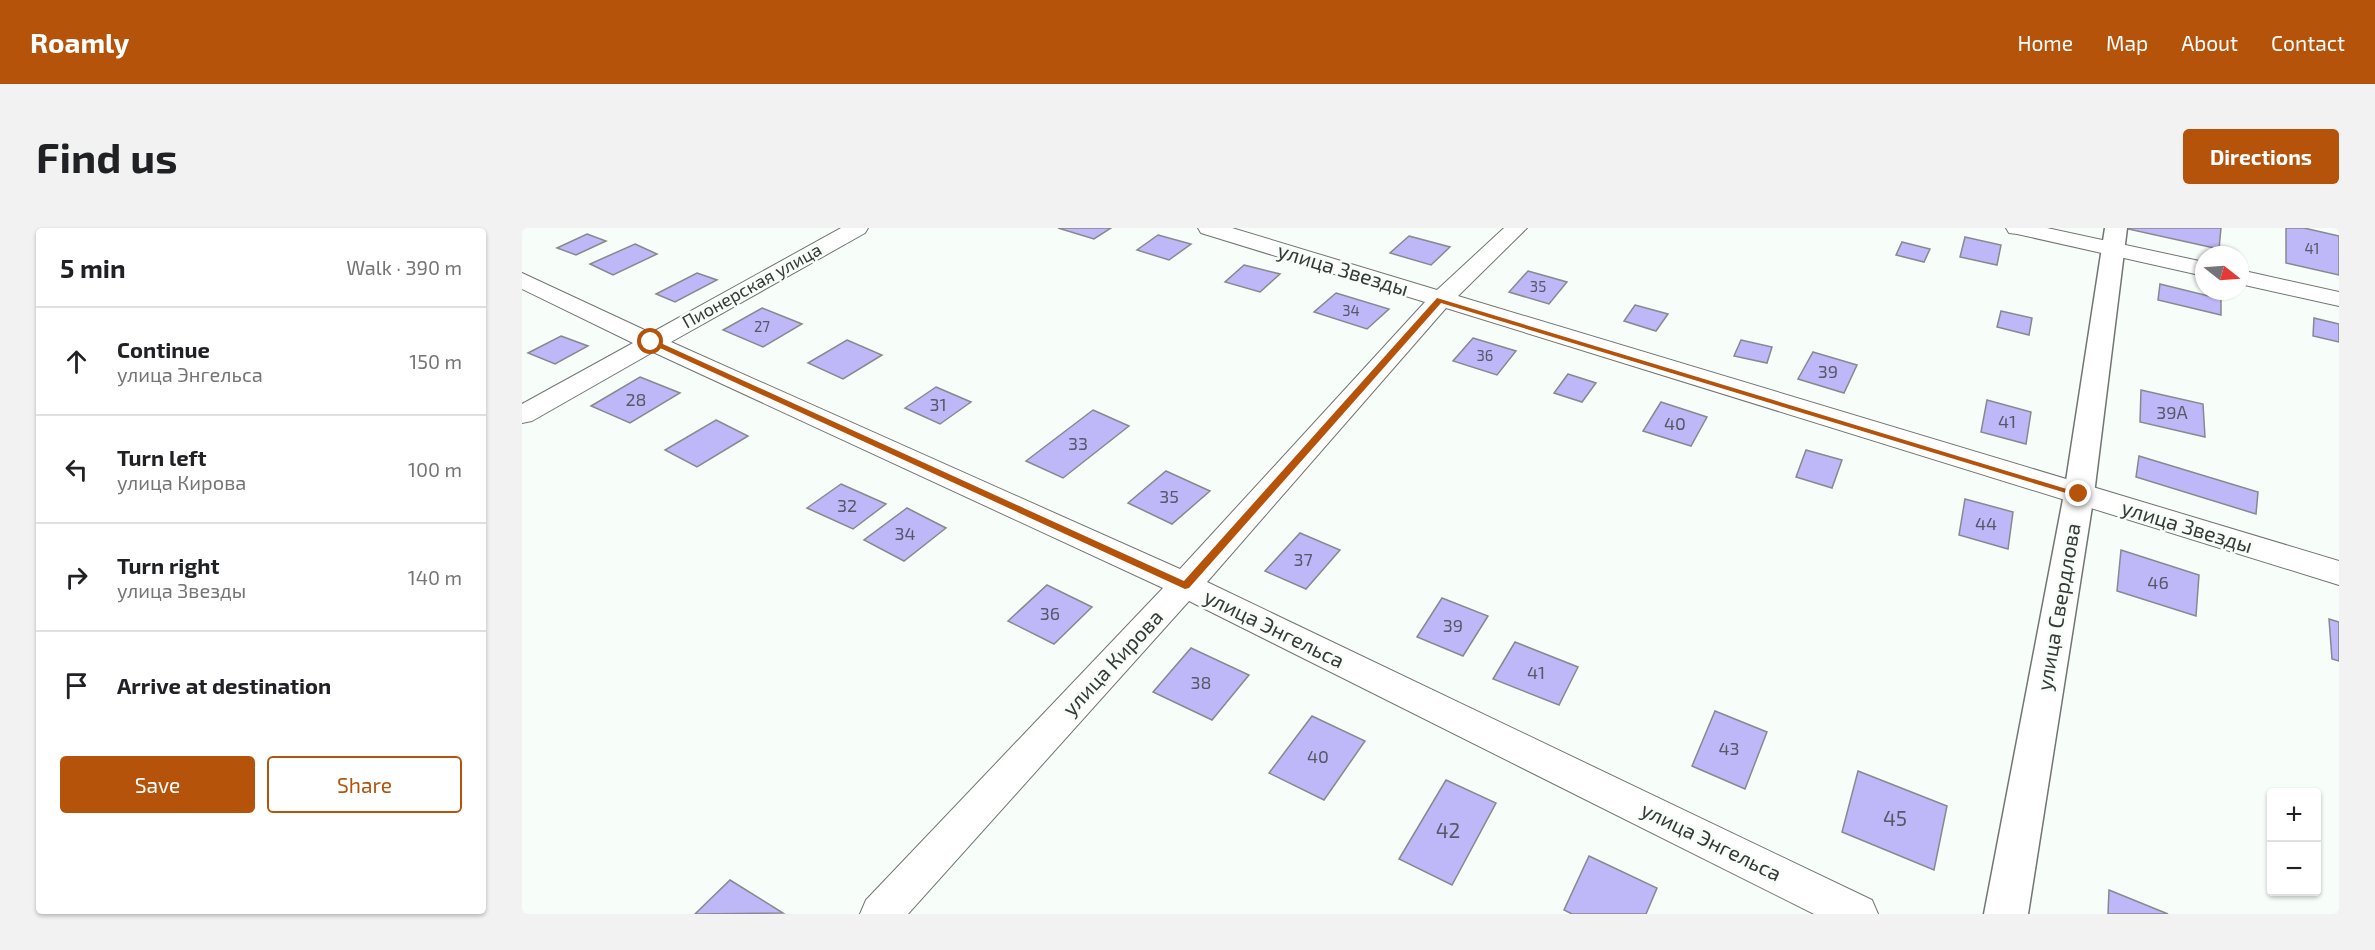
<!DOCTYPE html>
<meta charset="utf-8">
<style>
body{margin:0;font-family:"Exo 2",sans-serif;background:#f2f2f2;color:#202124}
.controls{position:absolute;right:18px;bottom:18px;display:grid;overflow:hidden;border-radius:6px;box-shadow:0 2px 4px #0004}
.controls button{width:54px;height:54px;display:grid;place-items:center;padding:0;border:0;border-bottom:2px solid #e0e0e0;background:#fff;color:#202124;font:30px sans-serif}
.compass{position:absolute;left:1673px;top:18px;width:54px;height:54px;border-radius:50%;background:#fff;box-shadow:0 2px 4px #0004;rotate:107deg}
.stop{position:absolute;width:18px;height:18px;margin:-14px;border:4px solid #b45309;border-radius:50%;background:#fff}
.stop.end{background:#b45309;border-color:#fff;box-shadow:0 2px 6px #0008}
.list{margin:0;padding:0;list-style:none}
h2{display:flex;justify-content:space-between;align-items:center;height:78px;margin:0;padding:0 24px;font-size:26px}
h2 small{font-size:20px;font-weight:400;color:#757577}
.list li{display:grid;grid-template-columns:39px 1fr auto;gap:18px;align-items:center;box-sizing:border-box;height:108px;padding:0 24px;border-top:2px solid #e0e0e0}
.list b{display:block;font-size:22px;white-space:nowrap}
.list p{margin:0;font-size:20px;white-space:nowrap;color:#757577}
.list em{font-size:20px;font-style:normal;color:#757577}
.actions{display:flex;gap:12px;padding:18px 24px}
.actions a{flex:1;padding:14px 0;border:2px solid #b45309;border-radius:6px;text-align:center;font-size:21px;color:#b45309}
.actions .main{background:#b45309;color:#fff}
.icon{flex:none;width:33px;height:33px;fill:none;stroke:currentColor;stroke-width:2;stroke-linecap:round;stroke-linejoin:round}
.map{position:relative;flex:none;width:1817px;height:686px;overflow:hidden;border-radius:6px}
header{display:flex;align-items:center;gap:36px;box-sizing:border-box;height:84px;padding:0 30px;background:#b45309;color:#fff}
header strong{font-size:28px}
nav{display:flex;gap:33px;margin-inline-start:auto;font-size:21px}
.intro{display:flex;align-items:center;justify-content:space-between;box-sizing:border-box;height:144px;padding:0 36px}
h1{margin:0;font-size:42px}
.button{padding:15px 27px;border-radius:6px;background:#b45309;color:#fff;font-size:21px;font-weight:700}
main{display:flex;gap:36px;padding:0 36px}
aside{flex:1;background:#fff;border-radius:6px;box-shadow:0 2px 4px #0004}
.map>svg:first-child{display:block}
.building{fill:#beb7f8;stroke:#88888e;stroke-width:1.5}
.lines{fill:none;stroke-linecap:round;stroke-linejoin:round}
.minor-casing{stroke:#717672;stroke-width:2}
.tertiary-casing{stroke:#717672;stroke-width:3}
.minor{fill:#fff;fill-rule:evenodd}
.tertiary{fill:#fff;fill-rule:evenodd}
.route{fill:#b45309}
.labels{text-anchor:middle;stroke-width:5;stroke-linejoin:round;paint-order:stroke}
.far-number-label{font-size:15px;fill:#595867}
.far-street-label{font-size:18px;fill:#373937;stroke:#f7fdf8}
.number-label{font-size:18px;fill:#595867}
.street-label{font-size:21px;fill:#373937;stroke:#f7fdf8}
.near-number-label{font-size:21px;fill:#595867}
</style>
<header>
<strong>Roamly</strong>
<nav><a>Home</a><a>Map</a><a>About</a><a>Contact</a></nav>
</header>
<div class="intro"><h1>Find us</h1><a class="button">Directions</a></div>
<main>
<aside>
<h2>5 min<small>Walk · 390 m</small></h2>
<ul class="list">
<li><svg class="icon" aria-label="ahead" viewBox="0 0 24 24"><path d="M12 20V5M6 11l6-6 6 6"/></svg><div><b>Continue</b><p>улица Энгельса</p></div><em>150 m</em></li>
<li><svg class="icon" aria-label="left" viewBox="0 0 24 24"><path d="M17 20v-9H6M10 6l-5 5 5 5"/></svg><div><b>Turn left</b><p>улица Кирова</p></div><em>100 m</em></li>
<li><svg class="icon" aria-label="right" viewBox="0 0 24 24"><path d="M7 20v-9h11M14 6l5 5-5 5"/></svg><div><b>Turn right</b><p>улица Звезды</p></div><em>140 m</em></li>
<li><svg class="icon" aria-label="arrive" viewBox="0 0 24 24"><path d="M6 21V4h12l-3 4 3 4H6"/></svg><div><b>Arrive at destination</b></div></li>
</ul>
<div class="actions"><a class="main">Save</a><a>Share</a></div>
</aside>
<div class="map">
<svg width="1817" height="686" viewBox="0 0 1817 686">
<rect width="100%" height="100%" fill="#f7fdf8"/>
<!-- building -->
<g class="building">
<path d="M536,0H589L572,11Z"/>
<path d="M1699,0L1697,21L1606,1V0Z"/>
<path d="M1764,0H1782L1817,8V47L1764,35Z"/>
<path d="M65,6L84,13L54,27L35,20Z"/>
<path d="M636,7L669,16L647,32L615,22Z"/>
<path d="M887,8L928,19L909,37L868,25Z"/>
<path d="M1443,9L1479,17L1475,37L1438,29Z"/>
<path d="M1380,14L1408,21L1402,34L1374,27Z"/>
<path d="M113,16L135,26L91,47L68,36Z"/>
<path d="M722,37L758,46L738,64L703,54Z"/>
<path d="M1006,43L1045,54L1027,76L987,64Z"/>
<path d="M175,45L195,52L153,74L134,66Z"/>
<path d="M1638,56L1699,71V87L1636,72Z"/>
<path d="M814,65L867,81L845,101L792,84Z"/>
<path d="M1113,77L1146,86L1134,103L1102,93Z"/>
<path d="M240,80L280,96L241,119L201,102Z"/>
<path d="M1479,83L1510,90L1507,107L1475,99Z"/>
<path d="M1792,90L1817,96V114L1791,108Z"/>
<path d="M39,108L66,118L33,136L6,125Z"/>
<path d="M951,110L994,123L975,147L931,133Z"/>
<path d="M325,112L360,127L321,151L286,135Z"/>
<path d="M1219,112L1250,119L1245,135L1212,128Z"/>
<path d="M1291,124L1335,137L1322,165L1276,151Z"/>
<path d="M1046,146L1074,155L1060,174L1032,165Z"/>
<path d="M118,149L158,165L108,195L69,178Z"/>
<path d="M414,159L449,174L418,196L383,180Z"/>
<path d="M1619,162L1681,176L1683,209L1618,194Z"/>
<path d="M1465,172L1509,184L1504,216L1459,204Z"/>
<path d="M1139,174L1185,189L1169,218L1121,203Z"/>
<path d="M571,182L607,198L541,250L504,233Z"/>
<path d="M194,192L226,208L175,239L143,222Z"/>
<path d="M1284,222L1320,232L1310,260L1274,249Z"/>
<path d="M1617,228L1736,264L1734,286L1614,249Z"/>
<path d="M644,243L688,263L650,296L606,275Z"/>
<path d="M319,256L364,276L331,301L285,280Z"/>
<path d="M1443,271L1491,284L1486,321L1437,307Z"/>
<path d="M385,280L424,300L382,333L342,312Z"/>
<path d="M778,305L818,322L784,361L743,343Z"/>
<path d="M1599,322L1677,347L1674,388L1595,363Z"/>
<path d="M525,357L570,379L532,416L486,393Z"/>
<path d="M920,370L966,388L941,428L895,409Z"/>
<path d="M1807,391L1817,394V433L1810,431Z"/>
<path d="M993,414L1056,439L1037,477L971,451Z"/>
<path d="M669,420L727,447L690,492L631,464Z"/>
<path d="M1193,483L1245,504L1223,561L1170,538Z"/>
<path d="M790,488L843,513L802,572L747,545Z"/>
<path d="M1336,543L1425,578L1412,642L1320,604Z"/>
<path d="M924,552L974,575L930,657L877,631Z"/>
<path d="M1067,628L1135,660L1124,686H1050L1042,682Z"/>
<path d="M208,652L261,685L173,686Z"/>
<path d="M1587,662L1646,686H1586Z"/>
</g>
<g class="lines">
<!-- minor casing -->
<g class="minor-casing">
<g id="minor">
<path d="M319,0H346L343,5L149,114L658,341L903,74L679,5L676,0H710L915,62L982,0H1005L936,68L1817,333V357L924,80L685,354L1350,672L1356,686H1292L667,373L386,686H338L344,672L641,360L131,124L10,193L0,195V176L111,115L0,61V45L129,105Z"/>
<path d="M1484,0H1525L1682,34V48L1495,6L1487,5Z"/>
<path d="M1718,42L1817,64V78L1718,56Z"/>
</g>
</g>
<!-- tertiary casing -->
<g class="tertiary-casing">
<path id="tertiary" d="M1583,0H1605L1572,266L1506,686H1462L1542,266Z"/>
</g>
<!-- minor -->
<use href="#minor" class="minor"/>
<!-- tertiary -->
<use href="#tertiary" class="tertiary"/>
</g>
<!-- route -->
<path class="route" d="M915,70L1561,266L1554,268L919,75L667,360L663,361L125,114L132,112L662,353Z"/>
<g class="labels">
<!-- far-number labels -->
<g class="far-number-label">
<text x="1790" y="26">41</text>
<text x="1016" y="64">35</text>
<text x="829" y="88">34</text>
<text x="240" y="104">27</text>
<text x="963" y="133">36</text>
</g>
<!-- far-street labels -->
<g class="far-street-label">
<text transform="translate(230 58) rotate(-29)" y="6">Пионерская улица</text>
</g>
<!-- number labels -->
<g class="number-label">
<text x="1306" y="150">39</text>
<text x="114" y="178">28</text>
<text x="416" y="183">31</text>
<text x="1650" y="191">39А</text>
<text x="1485" y="200">41</text>
<text x="1153" y="202">40</text>
<text x="556" y="222">33</text>
<text x="647" y="275">35</text>
<text x="325" y="284">32</text>
<text x="1464" y="302">44</text>
<text x="383" y="312">34</text>
<text x="781" y="338">37</text>
<text x="1636" y="361">46</text>
<text x="528" y="392">36</text>
<text x="931" y="404">39</text>
<text x="1014" y="451">41</text>
<text x="679" y="461">38</text>
<text x="1207" y="527">43</text>
<text x="796" y="535">40</text>
</g>
<!-- street labels -->
<g class="street-label">
<text transform="translate(821 42) rotate(17)" y="7">улица Звезды</text>
<text transform="translate(1665 299) rotate(17)" y="7">улица Звезды</text>
<text transform="translate(1537 379) rotate(-80)" y="7">улица Свердлова</text>
<text transform="translate(752 401) rotate(26)" y="7">улица Энгельса</text>
<text transform="translate(591 435) rotate(-47)" y="7">улица Кирова</text>
<text transform="translate(1189 614) rotate(26)" y="7">улица Энгельса</text>
</g>
<!-- near-number labels -->
<g class="near-number-label">
<text x="1373" y="598">45</text>
<text x="926" y="610">42</text>
</g>
</g>
</svg>
<div class="controls">
<button>+</button>
<button>−</button>
</div>
<svg class="compass" viewBox="-18 -18 36 36"><path d="M0-13l5 13h-10z" fill="#e53935"/><path d="M0 13l5-13h-10z" fill="#757577"/></svg>
<div class="stop" style="left:129px;top:114px"></div>
<div class="stop end" style="left:1557px;top:266px"></div>
</div>
</main>
